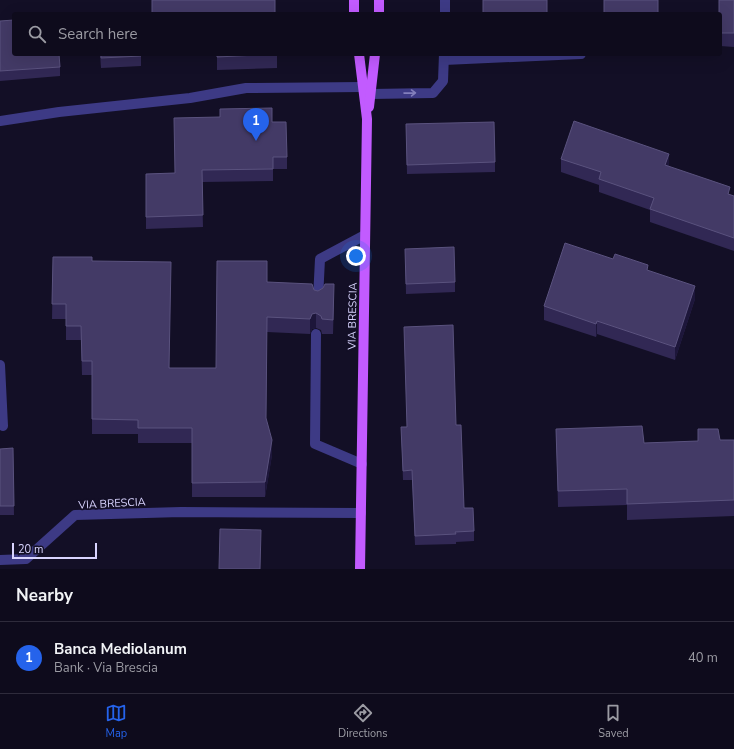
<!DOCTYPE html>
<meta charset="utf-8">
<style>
body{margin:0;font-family:"Nunito Sans",sans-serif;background:#171425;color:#f1f3f6}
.scale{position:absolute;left:12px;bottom:10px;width:85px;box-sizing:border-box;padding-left:4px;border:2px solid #d9d4ff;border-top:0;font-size:11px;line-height:14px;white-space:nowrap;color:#d9d4ff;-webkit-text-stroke:3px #130f26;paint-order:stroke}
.you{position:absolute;left:356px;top:256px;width:14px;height:14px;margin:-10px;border:3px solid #fff;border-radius:50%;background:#1a73e8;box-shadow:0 0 0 6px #1a73e833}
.badge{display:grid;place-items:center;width:26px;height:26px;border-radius:50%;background:#2563eb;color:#fff;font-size:13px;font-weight:700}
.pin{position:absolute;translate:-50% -33px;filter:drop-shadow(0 1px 2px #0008)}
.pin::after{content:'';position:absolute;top:21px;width:14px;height:12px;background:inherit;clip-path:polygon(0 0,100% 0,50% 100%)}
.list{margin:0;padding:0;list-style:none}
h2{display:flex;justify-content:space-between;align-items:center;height:52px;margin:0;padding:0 16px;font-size:17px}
h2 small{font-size:13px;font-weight:400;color:#9b9ba3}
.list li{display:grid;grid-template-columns:26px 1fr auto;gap:12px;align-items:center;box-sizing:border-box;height:72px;padding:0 16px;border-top:1px solid #2e2b3b}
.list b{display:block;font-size:15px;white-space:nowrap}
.list p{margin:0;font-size:13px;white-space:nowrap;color:#9b9ba3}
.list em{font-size:13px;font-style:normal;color:#9b9ba3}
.icon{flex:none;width:22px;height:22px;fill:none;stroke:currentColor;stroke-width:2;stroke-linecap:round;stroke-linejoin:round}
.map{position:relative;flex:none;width:734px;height:569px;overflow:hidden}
.search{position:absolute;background:#0e0b1c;box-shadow:0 4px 16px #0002;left:12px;right:12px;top:12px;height:44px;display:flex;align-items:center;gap:10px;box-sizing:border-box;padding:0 14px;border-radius:4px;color:#9b9ba3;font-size:15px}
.sheet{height:124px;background:#0e0b1c}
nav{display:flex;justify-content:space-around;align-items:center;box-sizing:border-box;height:56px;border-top:1px solid #2e2b3b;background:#0e0b1c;font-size:11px;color:#9b9ba3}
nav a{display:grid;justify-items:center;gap:2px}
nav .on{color:#2563eb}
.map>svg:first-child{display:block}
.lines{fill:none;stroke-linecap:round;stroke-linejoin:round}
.minor{stroke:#3d3a85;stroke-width:10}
.major{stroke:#c25bff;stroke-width:10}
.wall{fill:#312854}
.shaded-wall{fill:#1d163a}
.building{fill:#433a66;stroke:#5a527e}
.oneway{stroke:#837fbc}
.labels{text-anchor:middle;stroke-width:3.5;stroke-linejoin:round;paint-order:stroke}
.street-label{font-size:11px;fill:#d9d4ff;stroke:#130f26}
</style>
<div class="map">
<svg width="734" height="569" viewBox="0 0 734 569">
<rect width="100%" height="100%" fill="#130f26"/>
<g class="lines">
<!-- minor -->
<g class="minor">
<path d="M445,14V0"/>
<path d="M444,60L581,54"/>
<path d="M371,94L433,93L443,81L444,54"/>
<path d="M0,121L59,112L190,98L246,88L363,87"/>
<path d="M318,299L320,259L365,235"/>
<path d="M316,334L315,444L362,464"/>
<path d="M0,365L3,426"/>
<path d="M0,560L26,559L75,515L181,512L361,513"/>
</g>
<!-- major -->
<g class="major">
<path d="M354,0V14"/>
<path d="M379,14V0"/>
<path d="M359,54L367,119L360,569"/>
<path d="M369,107L375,54"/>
</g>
</g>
<!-- wall -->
<g class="wall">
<path d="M734,0V47L720,46V14Z"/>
<path d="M0,21L60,67V76L0,81Z"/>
<path d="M100,54H141V66L101,68Z"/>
<path d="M217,54H277V68L217,70Z"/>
<path d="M272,122L287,157V169H273V181L202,182L203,227L146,229V174L175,173Z"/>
<path d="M406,124L495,162V172L407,174Z"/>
<path d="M561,159L669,167L734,196V251L650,222V210L599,192V185L561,172Z"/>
<path d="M405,249L455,282V292L406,294Z"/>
<path d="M53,257L92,261L170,368H216L267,282L314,290L334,299L333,334H322L321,330L316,328L312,329L310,334L267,332L266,418L272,455L265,497H192V443H138V434H92V375H82L81,340H66V319H52Z"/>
<path d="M648,271L695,299L675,360L597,334L596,337L544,320V306Z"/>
<path d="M456,425L464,508L474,531V541L456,542V544L415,545L412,480H403L401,427Z"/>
<path d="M556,429L644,443L734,440V516L627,520V505L558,507Z"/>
<path d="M13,448L14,515H0V449Z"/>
</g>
<!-- shaded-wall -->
<g class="shaded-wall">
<path d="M669,154V167L665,165Z"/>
<path d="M695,286V299L675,360V347Z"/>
<path d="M316,313V328L312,329L310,334V319L312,314Z"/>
<path d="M597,321V334L596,337V324Z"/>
<path d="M272,440V455L265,497V482Z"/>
</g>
<!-- building -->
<g class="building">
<rect x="152" y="0" width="123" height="14"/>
<rect x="483" y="0" width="64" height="14"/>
<rect x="604" y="0" width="54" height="14"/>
<path d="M719,0H734V33H720V14H719Z"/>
<path d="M14,20V54H59L60,67L0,71V21Z"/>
<path d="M101,54H141V56L101,58Z"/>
<path d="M217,54H277L217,57Z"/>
<path d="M272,108V122H286L287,157H273V169L202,170L203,215L146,217V174L175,173L174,118L220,117V109Z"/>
<path d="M574,121L669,154L665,165L730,187L728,194L734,196V238L650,209L654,198L599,179L601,172L561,159Z"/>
<path d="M494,122L495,162L407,165L406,124Z"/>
<path d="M565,243L613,259L615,254L648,265L647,270L695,286L675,347L597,321L596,324L544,306Z"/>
<path d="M454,247L455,282L406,284L405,249Z"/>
<path d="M53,257H92V261L171,262L169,368H216L217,261H267V282L312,284L314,290L318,291L323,288L325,284H334L333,320L322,319L321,316L316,313L312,314L310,319L267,317L266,418L272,440L265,482L192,483V428H138V420L92,419V361H82L81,326H66V304H52Z"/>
<path d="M453,325L456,425H461L464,508H473L474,531L455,532L456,534L415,536L412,470L403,471L401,427H407L404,327Z"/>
<path d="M642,426L644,443L698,441V429H718L720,440H734V500L627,504V489L558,491L556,429Z"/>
<path d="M13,448L14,506H0V449Z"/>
<path d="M220,529L261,530L260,569H219Z"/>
</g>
<!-- one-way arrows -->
<defs><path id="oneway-shaft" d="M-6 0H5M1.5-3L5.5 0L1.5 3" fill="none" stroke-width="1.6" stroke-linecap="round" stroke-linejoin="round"/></defs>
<use class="oneway" href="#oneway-shaft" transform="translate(410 93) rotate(-1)"/>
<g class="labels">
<!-- street labels -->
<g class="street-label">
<text transform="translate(352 316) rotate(-89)" y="4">VIA BRESCIA</text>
<text transform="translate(112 503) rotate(-3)" y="4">VIA BRESCIA</text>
</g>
</g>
</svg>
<div class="scale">20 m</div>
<div class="you"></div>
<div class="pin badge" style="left:256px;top:141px">1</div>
<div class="search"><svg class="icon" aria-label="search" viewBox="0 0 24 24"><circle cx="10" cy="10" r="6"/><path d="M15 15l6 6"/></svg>Search here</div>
</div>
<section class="sheet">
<h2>Nearby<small></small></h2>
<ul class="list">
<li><span class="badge">1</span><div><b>Banca Mediolanum</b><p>Bank · Via Brescia</p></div><em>40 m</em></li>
</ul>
</section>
<nav>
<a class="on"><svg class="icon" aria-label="map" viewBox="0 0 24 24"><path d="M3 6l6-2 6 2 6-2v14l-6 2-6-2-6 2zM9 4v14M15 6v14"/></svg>Map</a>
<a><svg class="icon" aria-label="directions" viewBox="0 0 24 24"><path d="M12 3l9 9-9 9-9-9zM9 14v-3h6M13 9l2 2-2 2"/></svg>Directions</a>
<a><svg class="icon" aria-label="saved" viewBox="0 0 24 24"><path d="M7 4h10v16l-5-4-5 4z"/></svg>Saved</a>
</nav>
